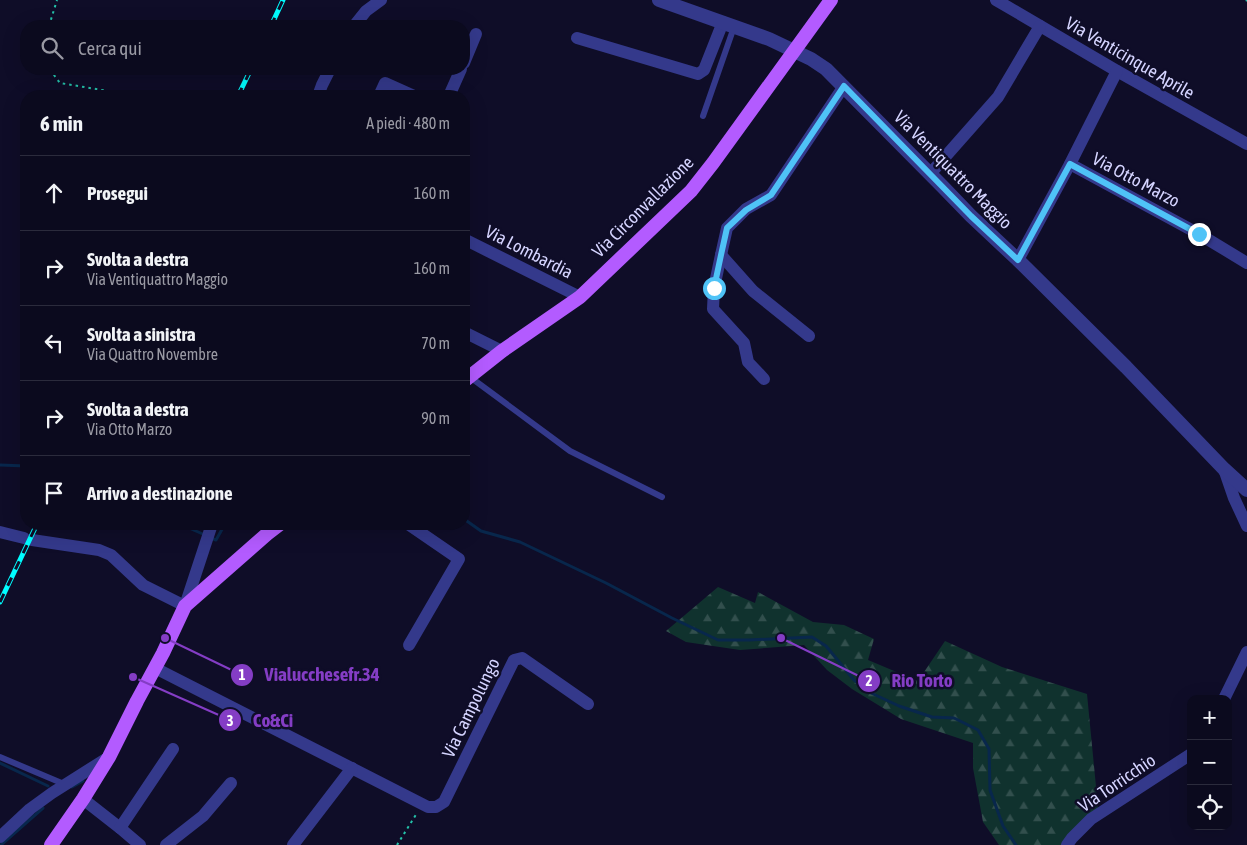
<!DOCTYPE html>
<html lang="it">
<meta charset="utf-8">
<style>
body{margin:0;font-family:"Asap Condensed",sans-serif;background:#19182b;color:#f1f3f6}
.controls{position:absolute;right:15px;bottom:15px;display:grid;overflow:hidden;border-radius:10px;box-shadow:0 5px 20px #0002}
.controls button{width:45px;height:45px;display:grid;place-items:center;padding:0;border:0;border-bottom:1px solid #2b2b3c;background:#0b0a1e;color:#f1f3f6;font:25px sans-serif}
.stop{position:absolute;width:15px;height:15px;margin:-11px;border:4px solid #4fc3f7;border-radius:50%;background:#fff}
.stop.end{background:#4fc3f7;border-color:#fff;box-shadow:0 1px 5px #0008}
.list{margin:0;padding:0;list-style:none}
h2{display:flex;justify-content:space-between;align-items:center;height:65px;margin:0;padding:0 20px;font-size:21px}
h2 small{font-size:16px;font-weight:400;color:#9a9aa4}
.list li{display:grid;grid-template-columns:32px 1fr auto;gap:15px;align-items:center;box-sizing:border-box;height:75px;padding:0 20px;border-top:1px solid #2b2b3c}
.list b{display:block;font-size:19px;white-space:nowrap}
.list p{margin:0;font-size:16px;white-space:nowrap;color:#9a9aa4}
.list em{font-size:16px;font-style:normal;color:#9a9aa4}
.icon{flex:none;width:28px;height:28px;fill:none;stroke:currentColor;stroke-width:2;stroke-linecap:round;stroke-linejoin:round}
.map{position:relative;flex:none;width:1247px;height:845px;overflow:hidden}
.search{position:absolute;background:#0b0a1e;box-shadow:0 5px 20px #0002;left:20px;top:20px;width:450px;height:55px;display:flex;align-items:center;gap:12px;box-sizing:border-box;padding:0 18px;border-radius:20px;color:#9a9aa4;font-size:19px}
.panel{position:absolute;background:#0b0a1e;box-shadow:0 5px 20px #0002;left:20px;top:90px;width:450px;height:440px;border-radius:20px}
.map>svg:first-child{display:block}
.forest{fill:url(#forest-firs)}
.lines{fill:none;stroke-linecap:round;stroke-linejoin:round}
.stream{stroke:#08274c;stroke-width:3}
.path{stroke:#24c2aa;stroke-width:2;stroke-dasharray:2.5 4;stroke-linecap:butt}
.service{stroke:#34398b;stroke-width:6}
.minor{stroke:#34398b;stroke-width:12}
.tertiary{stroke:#34398b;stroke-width:14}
.primary{stroke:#b35bff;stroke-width:14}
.rail-casing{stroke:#00fdff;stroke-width:5}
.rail{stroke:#0f0d28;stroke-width:3;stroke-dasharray:9;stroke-linecap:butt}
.route{stroke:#4fc3f7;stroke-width:6}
.labels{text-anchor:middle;stroke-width:5;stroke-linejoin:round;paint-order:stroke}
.street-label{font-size:18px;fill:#d5d4ff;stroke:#0f0d28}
.leader{fill:none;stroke:#843dc5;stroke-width:2}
.callout-dot{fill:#843dc5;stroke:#0f0d28;stroke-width:2}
.mark-label{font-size:15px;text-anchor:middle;font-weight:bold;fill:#fff}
.callout-label{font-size:19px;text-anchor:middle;font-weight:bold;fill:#843dc5;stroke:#0f0d28;stroke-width:5;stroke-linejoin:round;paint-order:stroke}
</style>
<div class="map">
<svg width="1247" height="845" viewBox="0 0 1247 845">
<defs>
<pattern id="forest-firs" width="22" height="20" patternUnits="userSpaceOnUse" patternTransform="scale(1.25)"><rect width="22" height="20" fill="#10322e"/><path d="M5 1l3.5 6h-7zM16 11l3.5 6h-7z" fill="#324f4d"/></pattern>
</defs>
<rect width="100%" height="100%" fill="#0f0d28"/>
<!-- forest -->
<path class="forest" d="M718,587L755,603L758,592L813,622L844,625L874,639L868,660L918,681L945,641L1002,667L1087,694L1098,807L1087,831L1072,845H999L983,822L973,768V743L901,719L852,689L827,670L804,645L740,650L686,642L666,631Z"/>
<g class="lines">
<!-- stream -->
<g class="stream">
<path d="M0,465L26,466"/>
<path d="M464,519L481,531L520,542L606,583L672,618L718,640H749L812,637L826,646L854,680L869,692L899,706L932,717L954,718L978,730L989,749L990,790L1003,826L1016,845"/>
<path d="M180,524L205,535"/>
<path d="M211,538L216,540L225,524"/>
<path d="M0,763L48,786"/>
<path d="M72,787L83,781"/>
<path d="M1,845L43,808"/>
</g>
<!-- path -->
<g class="path">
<path d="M1246,0L1247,1"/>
<path d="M49,26L57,0"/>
<path d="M51,69L54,75L60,83L108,91L115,96"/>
<path d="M397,845L417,813"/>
</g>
<!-- service -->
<g class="service">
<path d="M703,116L734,27"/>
<path d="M470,377L570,451L662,497"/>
<path d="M0,757L64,784"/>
</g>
<!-- minor -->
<g class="minor">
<path d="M996,0L1117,71L1247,144"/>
<path d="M354,26L366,11L381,0"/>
<path d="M577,38L698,74L704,70L723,22"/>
<path d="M464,63L476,34"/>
<path d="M318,96L322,85L330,69"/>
<path d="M379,96L385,83L414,96"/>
<path d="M449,96L461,69"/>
<path d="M1070,164L1199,234L1247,263"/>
<path d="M930,174L998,97L1040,26"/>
<path d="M464,239L580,297"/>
<path d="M721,255L753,291L809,336"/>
<path d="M1018,260L1070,164L1117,71"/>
<path d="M464,332L502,351"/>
<path d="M764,379L748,362L744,343L713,309L714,288L721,255L727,228L746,209L771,195L844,86"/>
<path d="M1224,469L1234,498L1247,526"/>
<path d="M408,524L459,559L409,645"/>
<path d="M0,532L24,538"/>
<path d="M32,540L99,550L111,555L143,585L185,606L212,524"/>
<path d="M155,668L428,807H436L444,802L514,660L522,658L588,704"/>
<path d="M1224,699L1247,652"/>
<path d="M83,799L120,828L140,845"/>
<path d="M120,828L173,749"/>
<path d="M0,837L30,809L52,793L109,757"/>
<path d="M166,845L203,816L231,783"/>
<path d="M293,845L352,768"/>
<path d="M1067,845L1072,838L1091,819L1191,754"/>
</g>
<!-- tertiary -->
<path class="tertiary" d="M659,0L769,39L811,59L826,69L943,187L971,216L1018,260L1126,367L1224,469L1247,490"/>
<!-- primary -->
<g class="primary">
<path d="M464,381L502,351L580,297L691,191L713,163L831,0"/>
<path d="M51,845L83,799L109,757L137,701L163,653L185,606L267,534L280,524"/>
</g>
<!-- rail casing -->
<g class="rail-casing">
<g id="rail">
<path d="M271,26L283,0"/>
<path d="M238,96L251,69"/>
<path d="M0,602L37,524"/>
</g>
</g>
<!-- rail -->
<use href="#rail" class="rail"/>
</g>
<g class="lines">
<!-- route -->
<path class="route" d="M714,288L721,255L727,228L746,210L771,195L844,86L971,216L1018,260L1070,164L1199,234"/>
</g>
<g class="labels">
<!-- street labels -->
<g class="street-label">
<text transform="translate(1130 58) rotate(30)" y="6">Via Venticinque Aprile</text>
<text transform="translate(953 170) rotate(45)" y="6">Via Ventiquattro Maggio</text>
<text transform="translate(1136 180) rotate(28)" y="6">Via Otto Marzo</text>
<text transform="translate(643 207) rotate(-45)" y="6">Via Circonvallazione</text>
<text transform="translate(529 252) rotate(27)" y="6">Via Lombardia</text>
<text transform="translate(471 708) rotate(-64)" y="6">Via Campolungo</text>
<text transform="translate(1117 783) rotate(-34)" y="6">Via Torricchio</text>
</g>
</g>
<!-- callouts -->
<path class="leader" d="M165 638L242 675M781 638L869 681M133 677L230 720"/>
<g class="callout-dot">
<circle cx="165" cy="638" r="5"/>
<circle cx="781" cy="638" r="5"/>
<circle cx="133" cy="677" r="5"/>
<circle cx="242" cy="675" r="12"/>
<circle cx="869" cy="681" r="12"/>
<circle cx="230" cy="720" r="12"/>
</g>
<g class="mark-label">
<text x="242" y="680">1</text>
<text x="869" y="686">2</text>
<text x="230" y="726">3</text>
</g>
<g class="callout-label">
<text x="322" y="681">Vialucchesefr.34</text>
<text x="922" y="687">Rio Torto</text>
<text x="273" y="727">Co&amp;Ci</text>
</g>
</svg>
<div class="controls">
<button>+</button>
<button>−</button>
<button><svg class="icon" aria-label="locate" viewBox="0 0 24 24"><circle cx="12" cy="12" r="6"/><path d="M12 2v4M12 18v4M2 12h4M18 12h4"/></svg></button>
</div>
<div class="stop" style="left:714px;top:288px"></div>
<div class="stop end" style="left:1199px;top:234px"></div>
<div class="search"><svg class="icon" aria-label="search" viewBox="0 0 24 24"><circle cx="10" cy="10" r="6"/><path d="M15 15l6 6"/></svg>Cerca qui</div>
<section class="panel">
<h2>6 min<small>A piedi · 480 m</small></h2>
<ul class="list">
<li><svg class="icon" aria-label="ahead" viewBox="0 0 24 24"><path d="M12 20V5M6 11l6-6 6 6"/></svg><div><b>Prosegui</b></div><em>160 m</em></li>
<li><svg class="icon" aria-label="right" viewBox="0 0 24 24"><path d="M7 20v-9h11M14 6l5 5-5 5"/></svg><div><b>Svolta a destra</b><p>Via Ventiquattro Maggio</p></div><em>160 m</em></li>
<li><svg class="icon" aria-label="left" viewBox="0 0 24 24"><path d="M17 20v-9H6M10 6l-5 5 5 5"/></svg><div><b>Svolta a sinistra</b><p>Via Quattro Novembre</p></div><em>70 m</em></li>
<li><svg class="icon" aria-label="right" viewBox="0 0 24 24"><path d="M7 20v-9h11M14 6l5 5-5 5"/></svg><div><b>Svolta a destra</b><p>Via Otto Marzo</p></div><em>90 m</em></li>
<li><svg class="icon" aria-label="arrive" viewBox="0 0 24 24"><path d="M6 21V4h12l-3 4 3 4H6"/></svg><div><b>Arrivo a destinazione</b></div></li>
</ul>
</section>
</div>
